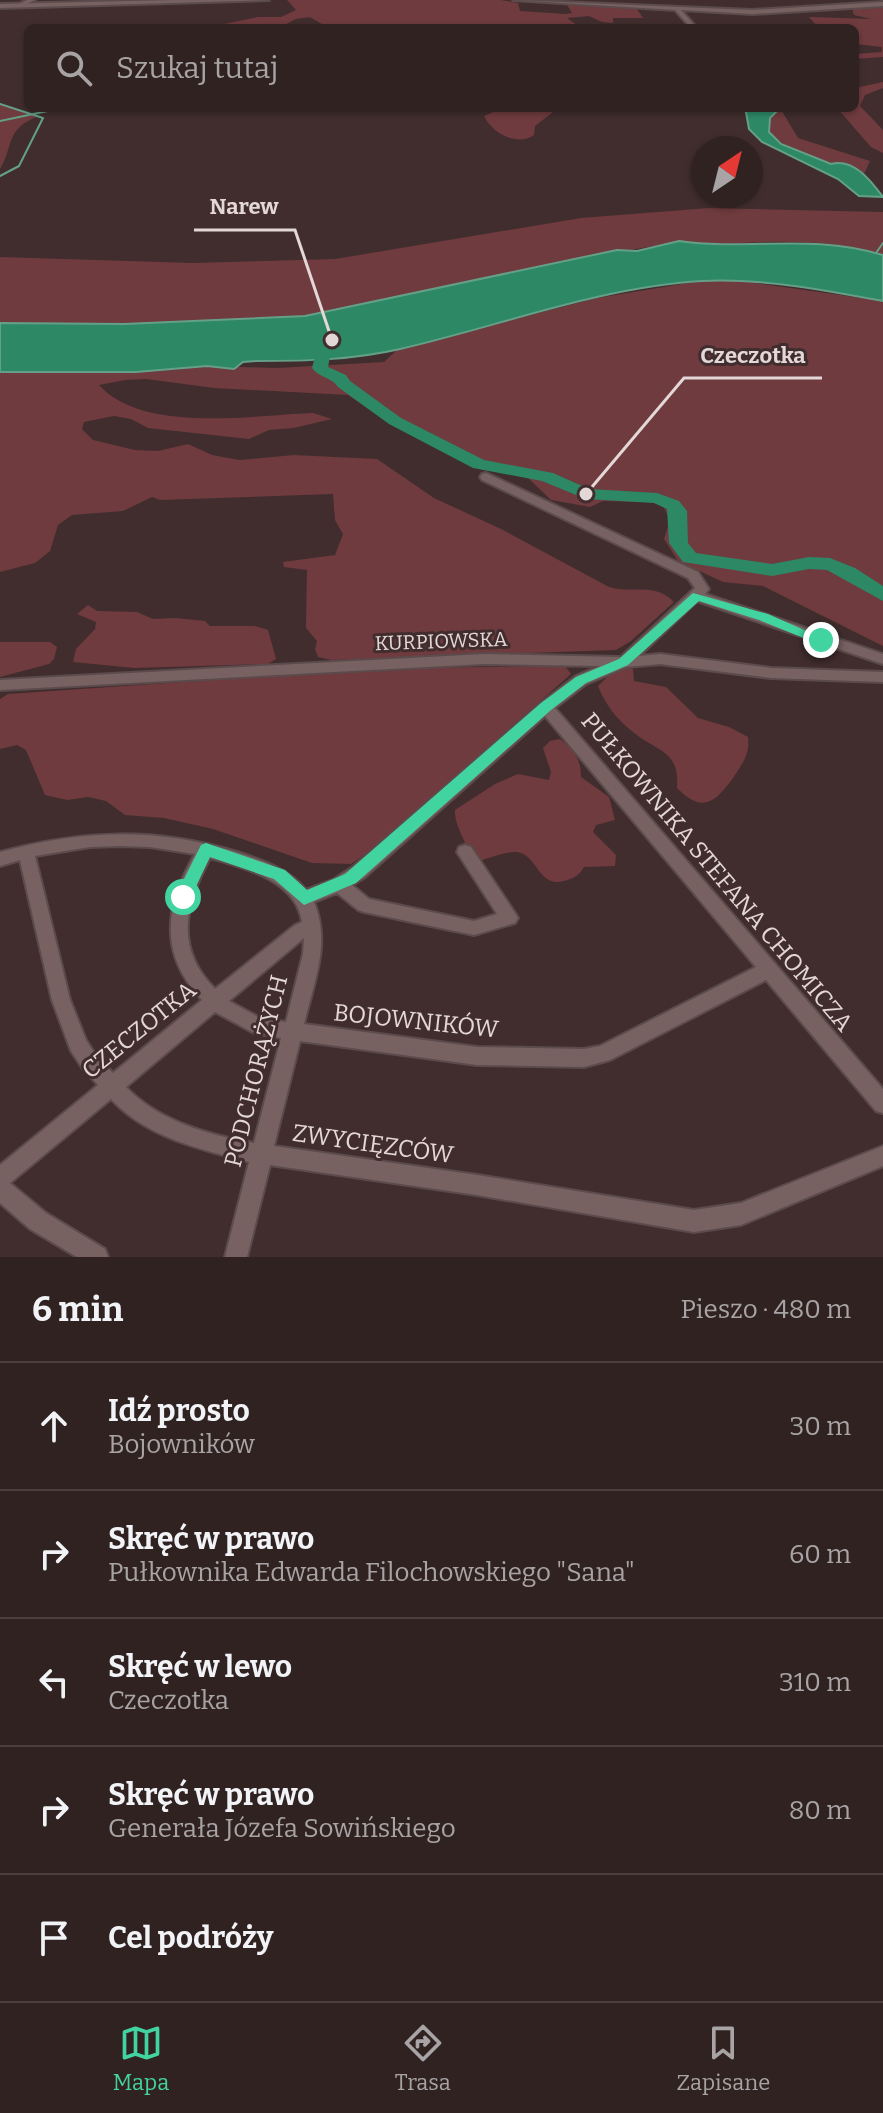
<!DOCTYPE html>
<html lang="pl">
<meta charset="utf-8">
<style>
body{margin:0;font-family:Bitter,serif;background:#392a2a;color:#f1f3f6}
.compass{position:absolute;left:691px;top:136px;width:72px;height:72px;border-radius:50%;background:#312222;box-shadow:0 2px 6px #0004;rotate:35deg}
.stop{position:absolute;width:24px;height:24px;margin:-18px;border:6px solid #42d4a0;border-radius:50%;background:#fff}
.stop.end{background:#42d4a0;border-color:#fff;box-shadow:0 2px 8px #0008}
.list{margin:0;padding:0;list-style:none}
h2{display:flex;justify-content:space-between;align-items:center;height:104px;margin:0;padding:0 32px;font-size:34px}
h2 small{font-size:26px;font-weight:400;color:#a8a4a5}
.list li{display:grid;grid-template-columns:52px 1fr auto;gap:24px;align-items:center;box-sizing:border-box;height:128px;padding:0 32px;border-top:2px solid #4c3f40}
.list b{display:block;font-size:30px;white-space:nowrap}
.list p{margin:0;font-size:26px;white-space:nowrap;color:#a8a4a5}
.list em{font-size:26px;font-style:normal;color:#a8a4a5}
.icon{flex:none;width:44px;height:44px;fill:none;stroke:currentColor;stroke-width:2;stroke-linecap:round;stroke-linejoin:round}
.map{position:relative;flex:none;width:883px;height:1257px;overflow:hidden}
.search{position:absolute;background:#312222;box-shadow:0 2px 6px #0004;left:24px;right:24px;top:24px;height:88px;display:flex;align-items:center;gap:20px;box-sizing:border-box;padding:0 28px;border-radius:12px;color:#a8a4a5;font-size:30px}
.sheet{height:744px;background:#312222}
nav{display:flex;justify-content:space-around;align-items:center;box-sizing:border-box;height:112px;border-top:2px solid #4c3f40;background:#312222;font-size:22px;color:#a8a4a5}
nav a{display:grid;justify-items:center;gap:4px}
nav .on{color:#42d4a0}
.map>svg:first-child{display:block}
.green{fill:#6f3b3e}
.water{fill:#2d8866;stroke:#64a088;stroke-width:2}
.lines{fill:none;stroke-linecap:round;stroke-linejoin:round}
.stream{stroke:#64a088;stroke-width:2}
.river{fill:#2d8866;fill-rule:evenodd}
.minor-casing{stroke:#5c4b4c;stroke-width:4}
.tertiary-casing{stroke:#5c4b4c;stroke-width:4}
.minor{fill:#786161;fill-rule:evenodd}
.tertiary{fill:#786161;fill-rule:evenodd}
.route{fill:#42d4a0}
.labels{text-anchor:middle;stroke-width:6;stroke-linejoin:round;paint-order:stroke}
.street-label{font-size:20px;fill:#e4d7d7;stroke:#412d2e}
.near-street-label{font-size:24px;fill:#e4d7d7;stroke:#412d2e}
.leader{fill:none;stroke:#e4d7d7;stroke-width:3}
.callout-dot{fill:#e4d7d7;stroke:#412d2e;stroke-width:3}
.callout-label{font-size:22px;text-anchor:middle;font-weight:bold;fill:#e4d7d7;stroke:#412d2e;stroke-width:6;stroke-linejoin:round;paint-order:stroke}
</style>
<div class="map">
<svg width="883" height="1257" viewBox="0 0 883 1257">
<rect width="100%" height="100%" fill="#412d2e"/>
<!-- green -->
<g class="green">
<path d="M287,0H501L518,3L520,11L566,14L572,13L567,5H571L637,9L643,18H613V23L602,22L589,16L567,18L581,28H356L325,26L310,17L296,19L279,28H204L258,17H281L296,10Z"/>
<path d="M883,6V57L855,59V54L882,52V47L855,44V28H819L809,17L871,19L854,15L852,8Z"/>
<path d="M883,82V88L865,95L860,106L883,130V153L871,147L837,108H855V88Z"/>
<path d="M0,104L37,117C5,129 14,146 0,169Z"/>
<path d="M503,108H549L553,112L535,126L534,135C517,147 492,133 484,116Z"/>
<path d="M780,108L798,138L870,161L864,174L860,170C829,163 793,155 769,133L770,118Z"/>
<path d="M709,208L883,212V255C823,237 762,241 700,246C672,238 645,251 617,250L305,316L124,324L0,323V257L192,263L335,259L581,218Z"/>
<path d="M700,281H740L883,301V646L763,586L723,582L678,561L664,539L670,520L663,506L651,502L603,501L590,507L551,500L527,477L469,465L412,432L395,427L348,395L214,388L146,379L125,380L99,385C143,434 253,415 313,413L332,419L294,428L269,430L249,439L148,428L131,419L114,416L84,422L82,429L93,440L135,450L158,451L188,444L212,455L239,460L294,455L377,459L434,498L501,529L609,587C633,594 654,582 674,602L631,641L616,650L331,660L318,657L315,649L317,641L306,628L307,570L284,567L283,562L335,555L343,534L335,520L333,494L160,500L152,497L123,511L72,515L58,525L50,551L35,563L0,572V372H136L207,366L277,368L384,362L398,349L597,298Z"/>
<path d="M88,605L97,611L137,612L153,619L175,618L205,621L210,626H255L268,630L276,659L268,664L134,668L73,662L76,649L95,629L96,622L77,614Z"/>
<path d="M0,642H50L57,647L54,659L49,664L0,677Z"/>
<path d="M565,666L571,674L369,852L351,864L312,863L213,829L164,818L125,815L106,801L88,797L67,800L45,795L26,750L17,745L0,749V699L8,694L390,668Z"/>
<path d="M627,667L633,669L634,681L666,687L698,718L729,727L748,737C750,755 742,764 733,778C714,804 702,813 677,788C680,750 657,752 633,732C617,720 605,704 598,686L611,673Z"/>
<path d="M560,739C574,750 581,759 581,777L609,797L615,820L596,825L593,832L616,855L615,866L584,867C579,876 574,878 564,881C538,888 538,855 517,852C507,851 490,858 479,861L469,855C466,839 454,826 455,810L495,784L518,774L549,780L551,772L543,748L550,741Z"/>
</g>
<!-- water -->
<g class="water">
<path d="M742,108H780L770,118L769,132L781,144L831,164C854,158 871,181 883,197L859,196L838,179L762,142L749,129L746,112Z"/>
<path d="M679,241C750,251 809,233 883,255V301C824,290 762,278 702,281C600,287 500,326 400,349C353,360 305,361 256,361L243,362L234,369L207,366L136,372H0V323L124,324L305,316L617,250L637,251Z"/>
</g>
<g class="lines">
<!-- stream -->
<g class="stream">
<path d="M0,104L43,118L19,166L0,176"/>
<path d="M0,121L62,108"/>
<path d="M876,253L883,243"/>
</g>
<!-- river -->
<path class="river" d="M326,337L333,341L328,367L346,375L350,381L401,418L484,460L553,473L589,489L657,493L679,501L687,511L688,543L696,553L772,564L809,557L830,558L855,568L883,586V601L827,570L809,569L772,576L683,562L669,543L667,509L654,503L586,499L542,481L473,468L389,424L338,387C332,377 319,378 312,368L319,341Z"/>
<!-- minor casing -->
<g class="minor-casing">
<g id="minor">
<path d="M27,0H35L20,7L15,6Z"/>
<path d="M513,0L752,10L883,2V6L752,14L681,10L697,28H691L675,10Z"/>
<path d="M486,473L698,572L709,589L705,594L883,654V664L697,601L639,656L660,654L771,668L883,672V682L771,678L660,664L626,667L586,684L555,708L883,1089V1113L876,1111L766,980L610,1060L584,1067L477,1065L300,1041L274,1146L477,1175L694,1210L741,1203L883,1146V1166L741,1225L694,1232L477,1195L270,1165L247,1257H225L249,1162C201,1149 147,1138 111,1099L10,1183L46,1213L105,1249L108,1257H77L30,1229L0,1203V1165L98,1085L83,1069L71,1051L52,1000L20,860L0,866V852C83,830 154,827 237,852C261,860 289,869 306,890L333,880L353,867L541,703L576,676L600,666L484,664L0,690V680L484,654L621,657L695,588L688,578L482,480L480,477L482,474ZM545,716L756,967L600,1046L584,1049L477,1047L304,1024C314,981 331,944 314,902L337,893L358,910L364,912L474,935L515,923L518,918L515,913L471,847L465,845L459,847L457,852L497,914L474,921L369,899L352,885L365,877ZM120,846L150,847L195,854C165,906 158,953 202,1000L113,1073L97,1057L86,1040L70,1000L35,856L90,847ZM210,858C245,868 296,880 302,922L295,925L215,989C174,948 185,904 210,858ZM304,938L303,954L286,1022L262,1019L229,1001ZM215,1012L254,1033L281,1038L254,1143C209,1135 158,1121 126,1087Z"/>
</g>
</g>
<!-- tertiary casing -->
<g class="tertiary-casing">
<path id="tertiary" d="M174,0H269L0,8V4Z"/>
</g>
<!-- minor -->
<use href="#minor" class="minor"/>
<!-- tertiary -->
<use href="#tertiary" class="tertiary"/>
</g>
<!-- route -->
<path class="route" d="M693,593L768,614L827,640L821,644L816,643L759,620L699,601L628,665L586,683L551,710L356,883L304,905L274,879L210,857L189,901H177L175,897L201,845L206,843L285,870L307,890L345,874L541,703L576,677L619,659Z"/>
<g class="labels">
<!-- street labels -->
<g class="street-label">
<text transform="translate(441 641) rotate(-2)" y="7">KURPIOWSKA</text>
</g>
<!-- near-street labels -->
<g class="near-street-label">
<text transform="translate(717 872) rotate(50)" y="8">PUŁKOWNIKA STEFANA CHOMICZA</text>
<text transform="translate(416 1021) rotate(6)" y="8">BOJOWNIKÓW</text>
<text transform="translate(139 1030) rotate(-39)" y="8">CZECZOTKA</text>
<text transform="translate(256 1071) rotate(-76)" y="8">PODCHORĄŻYCH</text>
<text transform="translate(373 1144) rotate(8)" y="8">ZWYCIĘZCÓW</text>
</g>
</g>
<!-- callouts -->
<path class="leader" d="M332 340L295 230H194M586 494L684 378H822"/>
<g class="callout-dot">
<circle cx="332" cy="340" r="8"/>
<circle cx="586" cy="494" r="8"/>
</g>
<g class="callout-label">
<text x="244" y="214">Narew</text>
<text x="753" y="363">Czeczotka</text>
</g>
</svg>
<svg class="compass" viewBox="-18 -18 36 36"><path d="M0-13l5 13h-10z" fill="#e53935"/><path d="M0 13l5-13h-10z" fill="#a8a4a5"/></svg>
<div class="stop" style="left:183px;top:897px"></div>
<div class="stop end" style="left:821px;top:640px"></div>
<div class="search"><svg class="icon" aria-label="search" viewBox="0 0 24 24"><circle cx="10" cy="10" r="6"/><path d="M15 15l6 6"/></svg>Szukaj tutaj</div>
</div>
<section class="sheet">
<h2>6 min<small>Pieszo · 480 m</small></h2>
<ul class="list">
<li><svg class="icon" aria-label="ahead" viewBox="0 0 24 24"><path d="M12 20V5M6 11l6-6 6 6"/></svg><div><b>Idź prosto</b><p>Bojowników</p></div><em>30 m</em></li>
<li><svg class="icon" aria-label="right" viewBox="0 0 24 24"><path d="M7 20v-9h11M14 6l5 5-5 5"/></svg><div><b>Skręć w prawo</b><p>Pułkownika Edwarda Filochowskiego &quot;Sana&quot;</p></div><em>60 m</em></li>
<li><svg class="icon" aria-label="left" viewBox="0 0 24 24"><path d="M17 20v-9H6M10 6l-5 5 5 5"/></svg><div><b>Skręć w lewo</b><p>Czeczotka</p></div><em>310 m</em></li>
<li><svg class="icon" aria-label="right" viewBox="0 0 24 24"><path d="M7 20v-9h11M14 6l5 5-5 5"/></svg><div><b>Skręć w prawo</b><p>Generała Józefa Sowińskiego</p></div><em>80 m</em></li>
<li><svg class="icon" aria-label="arrive" viewBox="0 0 24 24"><path d="M6 21V4h12l-3 4 3 4H6"/></svg><div><b>Cel podróży</b></div></li>
</ul>
</section>
<nav>
<a class="on"><svg class="icon" aria-label="map" viewBox="0 0 24 24"><path d="M3 6l6-2 6 2 6-2v14l-6 2-6-2-6 2zM9 4v14M15 6v14"/></svg>Mapa</a>
<a><svg class="icon" aria-label="directions" viewBox="0 0 24 24"><path d="M12 3l9 9-9 9-9-9zM9 14v-3h6M13 9l2 2-2 2"/></svg>Trasa</a>
<a><svg class="icon" aria-label="saved" viewBox="0 0 24 24"><path d="M7 4h10v16l-5-4-5 4z"/></svg>Zapisane</a>
</nav>
